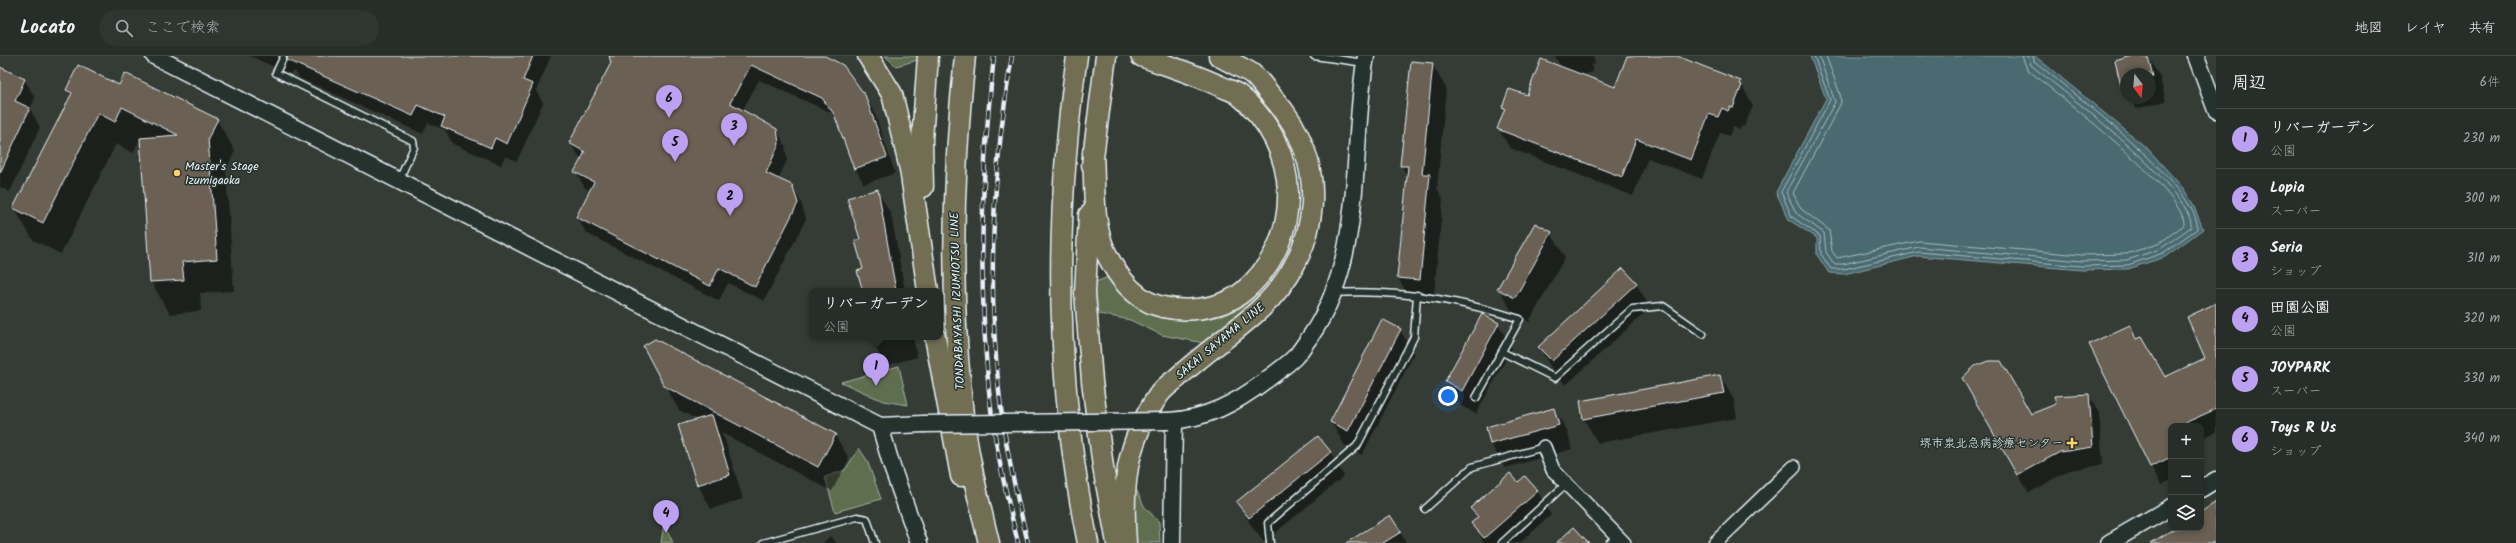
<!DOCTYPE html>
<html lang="ja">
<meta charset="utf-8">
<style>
body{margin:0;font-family:Kalam,"Klee One",sans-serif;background:#2f3530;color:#f1f3f6}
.controls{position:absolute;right:12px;bottom:12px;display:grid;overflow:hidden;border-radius:8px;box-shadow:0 2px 6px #0003}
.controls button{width:36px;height:36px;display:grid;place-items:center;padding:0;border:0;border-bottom:1px solid #434945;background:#272d28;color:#f1f3f6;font:20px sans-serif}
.compass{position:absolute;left:2120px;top:12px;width:36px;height:36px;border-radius:50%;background:#272d28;box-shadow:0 2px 6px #0003;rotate:164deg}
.you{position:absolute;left:1448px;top:340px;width:14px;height:14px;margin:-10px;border:3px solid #fff;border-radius:50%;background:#1a73e8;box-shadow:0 0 0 6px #1a73e833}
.badge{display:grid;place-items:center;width:26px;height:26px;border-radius:50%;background:#bca0f2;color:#111;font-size:13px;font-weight:700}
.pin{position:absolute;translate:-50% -33px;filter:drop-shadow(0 1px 2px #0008)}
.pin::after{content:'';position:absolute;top:21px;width:14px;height:12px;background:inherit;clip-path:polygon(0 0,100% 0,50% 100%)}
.popup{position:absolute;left:809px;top:232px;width:134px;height:52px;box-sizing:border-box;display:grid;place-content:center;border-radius:8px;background:#272d28;filter:drop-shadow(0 1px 3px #0005);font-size:13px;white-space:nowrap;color:#a4a8a8}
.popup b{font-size:15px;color:#f1f3f6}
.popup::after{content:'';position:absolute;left:50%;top:100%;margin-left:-8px;border:8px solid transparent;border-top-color:#272d28}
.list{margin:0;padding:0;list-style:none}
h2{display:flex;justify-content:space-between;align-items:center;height:52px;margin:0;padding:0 16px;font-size:17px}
h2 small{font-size:13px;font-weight:400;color:#a4a8a8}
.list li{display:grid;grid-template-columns:26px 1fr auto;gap:12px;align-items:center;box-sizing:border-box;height:60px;padding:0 16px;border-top:1px solid #434945}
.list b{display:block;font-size:15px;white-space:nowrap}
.list p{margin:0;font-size:13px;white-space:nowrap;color:#a4a8a8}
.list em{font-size:13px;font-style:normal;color:#a4a8a8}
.icon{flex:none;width:22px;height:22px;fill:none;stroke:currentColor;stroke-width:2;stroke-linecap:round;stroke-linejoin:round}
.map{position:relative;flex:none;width:2216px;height:487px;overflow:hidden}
header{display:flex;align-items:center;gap:24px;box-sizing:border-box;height:56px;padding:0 20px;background:#272d28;border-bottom:1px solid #434945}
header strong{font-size:19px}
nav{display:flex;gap:22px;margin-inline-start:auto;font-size:14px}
.search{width:280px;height:36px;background:#2f3530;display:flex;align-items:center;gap:10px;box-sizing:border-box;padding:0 14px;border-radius:22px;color:#a4a8a8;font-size:15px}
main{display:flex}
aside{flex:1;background:#272d28}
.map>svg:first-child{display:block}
.green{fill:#5f6e50;stroke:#a4b0a4}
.water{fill:#496b6f;stroke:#89a1a6}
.shadow{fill:#0007}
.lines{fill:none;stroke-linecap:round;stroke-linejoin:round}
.shore{stroke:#a8bbc1;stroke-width:1}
.building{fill:#6a6053;stroke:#e8f1f8}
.service-casing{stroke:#e8f1f8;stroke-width:9}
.minor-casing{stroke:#e8f1f8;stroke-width:16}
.tertiary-casing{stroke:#e8f1f8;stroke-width:19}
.primary-casing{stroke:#e8f1f8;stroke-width:23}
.service{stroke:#26332d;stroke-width:6}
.minor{stroke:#26332d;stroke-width:13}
.tertiary{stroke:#26332d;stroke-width:16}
.primary{stroke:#726e52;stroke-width:20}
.rail-casing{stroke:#e8f1f8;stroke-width:4.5}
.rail{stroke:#26332d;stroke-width:3;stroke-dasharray:9;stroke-linecap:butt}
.tertiary-bridge-casing{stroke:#e8f1f8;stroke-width:19;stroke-linecap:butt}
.tertiary-bridge{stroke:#26332d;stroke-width:16}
.poi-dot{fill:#ffd166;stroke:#26332d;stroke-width:1.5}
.labels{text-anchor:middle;stroke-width:3;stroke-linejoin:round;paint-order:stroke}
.poi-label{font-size:12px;fill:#e8f1f8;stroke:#26332d;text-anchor:start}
.street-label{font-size:12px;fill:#e8f1f8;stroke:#26332d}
</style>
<header>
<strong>Locato</strong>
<div class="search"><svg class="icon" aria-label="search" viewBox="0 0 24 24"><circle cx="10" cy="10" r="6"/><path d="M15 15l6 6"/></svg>ここで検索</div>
<nav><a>地図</a><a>レイヤ</a><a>共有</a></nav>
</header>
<main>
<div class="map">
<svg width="2216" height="487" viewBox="0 0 2216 487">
<rect width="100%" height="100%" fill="#343c35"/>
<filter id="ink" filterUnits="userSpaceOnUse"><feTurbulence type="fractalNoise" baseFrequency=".025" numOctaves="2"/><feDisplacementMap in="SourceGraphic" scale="8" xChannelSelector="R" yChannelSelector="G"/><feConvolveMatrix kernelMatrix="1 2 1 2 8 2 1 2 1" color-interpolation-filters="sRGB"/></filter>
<g filter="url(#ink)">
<!-- green -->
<g class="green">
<path d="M885,0H918V4L896,10Z"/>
<path d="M1108,221C1116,229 1124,240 1134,247C1162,268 1209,269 1240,252C1246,248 1251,242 1256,238L1263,240L1204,287L1162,279L1130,264L1094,257V236L1096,226Z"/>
<path d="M899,310L908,349L883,345L841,326Z"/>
<path d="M859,392L867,404L881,443L835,456L825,421L845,414Z"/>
<path d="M1136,433L1144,450L1159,466L1160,487H1137L1132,447Z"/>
<path d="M664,467L673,487H661Z"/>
</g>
<!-- water -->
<path class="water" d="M1810,0H2035L2148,93L2183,132L2193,148L2203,173L2165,201L2128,213L2082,214L1918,200L1844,218L1829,217L1817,199V182L1789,164L1776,136L1826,43Z"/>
<!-- shadow -->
<g class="shadow">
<path d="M250,0H551L536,35L543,47L517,105L505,100L501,109L453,88L445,74L428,67L423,78L299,22L295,15L290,18Z"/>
<path d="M610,0H822L864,39L874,55L895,117L864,128L855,112L838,66L832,57L759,24L742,55L776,73L785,89L787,104L778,124L792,130L801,146L806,163L764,245L728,227L719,245L586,177L577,161L591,135L585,132L576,116L582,104L570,87L612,7Z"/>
<path d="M1555,0H1593L1595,8L1591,9L1593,16L1582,19L1616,32L1629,0H1675L1740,26L1753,50L1744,71L1741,70L1740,74L1733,71L1729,80L1720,77L1702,123L1648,102L1633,140L1510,92L1498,73L1506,54L1504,51L1527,41L1561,11Z"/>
<path d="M2136,0H2148L2160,22L2166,45L2136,53L2130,42H2150V18H2126V35L2116,5Z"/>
<path d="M1432,8L1446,32L1437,132L1443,143L1433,248L1412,246L1398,222L1408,121L1401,109Z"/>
<path d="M0,12L25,24L35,42L30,53L40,71L10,136L0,131Z"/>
<path d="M119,30L217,64L235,95L226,114L234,235L200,237L201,255L170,258L151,226L141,81L133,97L116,88L61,198L33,184L14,152L71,40L67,34Z"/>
<path d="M877,134L891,158L905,235H864L861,184Z"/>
<path d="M1535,168L1551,177L1565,201L1529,266L1513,257L1499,233Z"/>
<path d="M1636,227L1650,252L1566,329L1553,315L1539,291Z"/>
<path d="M2216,248V376L2201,382V370H2171V424L2161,429L2151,410L2129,270L2165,323L2206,303Z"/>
<path d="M1498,268L1512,292L1476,358L1460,349L1446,325Z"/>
<path d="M1400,274L1414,298L1362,399L1345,390L1331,366Z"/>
<path d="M870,281H913L917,301L885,310Z"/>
<path d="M1720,320L1734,344L1737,362L1598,387L1584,363L1581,346Z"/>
<path d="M1963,323L2030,359L2088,339L2099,357L2103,409L2070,414L2029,437Z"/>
<path d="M665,330L835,379L849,403L832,435L720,376L725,384L743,443L711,453L698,429L679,370L698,364L679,354Z"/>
<path d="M1554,353L1568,377L1572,393L1505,412L1491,388L1487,372Z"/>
<path d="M1330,396L1344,420L1264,486L1252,471L1238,446Z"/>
<path d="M1518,427L1537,435L1551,459L1520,487H1484L1473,467L1477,463L1471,453Z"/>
<path d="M1400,476L1406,487H1348Z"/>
<path d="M830,480L837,487H823Z"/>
</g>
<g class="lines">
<!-- shore -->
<g class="shore">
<path d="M1814,0L1830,44L1781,136L1792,161L1820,180L1821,198L1831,213H1844L1919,196L2082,210L2128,209L2163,197L2197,173C2202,133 2066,32 2034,5L2033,0"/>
<path d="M1819,0L1835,46L1786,136L1796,157L1824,177L1826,196L1834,208H1843L1919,191L2082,205L2127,204L2160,193L2191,171C2195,134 2061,34 2031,9L2028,0"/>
<path d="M1826,0L1840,38L1841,47L1793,137L1801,153L1829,174L1832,195L1837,202L1919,185L2082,199L2126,198L2158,188L2184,169C2187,136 2055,37 2027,13L2022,0"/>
</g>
</g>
<!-- building -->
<g class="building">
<path d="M287,0H533L523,24L533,28L507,88L495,82L491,92L441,70L445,61L418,49L413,60L287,4Z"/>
<path d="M609,0H825L843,9L865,39L887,101L854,113L834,58L822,42L751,9L730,47L777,73L779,88L766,117L792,129L798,147L755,231L719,212L710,230L576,161L594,126L574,116L585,96L569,87L611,7Z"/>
<path d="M1627,0H1677L1741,25L1740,28L1742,29L1733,52L1730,51L1728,55L1722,52L1718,61L1709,58L1691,104L1636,83L1622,121L1497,73L1505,52L1502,51L1509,33L1527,39L1541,3L1615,31Z"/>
<path d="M2132,0H2148L2153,21L2150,22V18H2126V28L2121,30L2115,5Z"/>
<path d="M1411,5L1433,7L1422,118H1430L1420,224L1397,222L1408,110H1400Z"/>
<path d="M78,9L119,29L125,17L218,63L208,82L217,203L182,206L184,224L150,226L140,82L178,79L122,51L115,66L98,57L43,167L13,152L72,37L66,34Z"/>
<path d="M0,11L25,23L15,45L30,52L0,117Z"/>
<path d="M878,133L896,235H863L857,215L863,213L855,185L860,183L847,142Z"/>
<path d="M1535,167L1552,176L1515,242L1497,233Z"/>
<path d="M1623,212L1637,227L1552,305L1538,291Z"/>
<path d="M2216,247V353L2178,370H2171V401L2150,411L2089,288L2130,269L2136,283L2142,281L2165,321L2205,302L2187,261Z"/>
<path d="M1482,258L1499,267L1462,335L1445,325Z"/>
<path d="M1382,263L1401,273L1348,375L1330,366Z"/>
<path d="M655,283L836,378L818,411L664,330L643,290Z"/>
<path d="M1988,305H2001L2031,358L2056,348L2054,340L2089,338L2093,391L2060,396L2017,419L1962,322L1975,310Z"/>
<path d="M1720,319L1724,337L1583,363L1580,345Z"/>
<path d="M1554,352L1559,369L1490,388L1486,371Z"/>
<path d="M712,359L730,419L697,429L678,369Z"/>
<path d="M1318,380L1331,396L1249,462L1236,446Z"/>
<path d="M1510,417L1518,426L1525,420L1538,435L1484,482L1471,467L1478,461L1470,452Z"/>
<path d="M2216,446V487H2151L2175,472H2201V456Z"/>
<path d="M1390,459L1401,476L1383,487H1346Z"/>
<path d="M1574,471L1589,487H1556Z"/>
</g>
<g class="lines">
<!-- service casing -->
<g class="service-casing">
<g id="service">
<path d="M1314,0L1365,7"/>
<path d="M283,2L276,17L413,85L414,91L399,124"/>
<path d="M1333,237C1397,233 1460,244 1520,263L1476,342"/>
<path d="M1502,296L1555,322L1632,253L1663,250L1703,278"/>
<path d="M1425,453L1472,411L1544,391"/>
<path d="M763,487L857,461L867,463L875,487"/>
<path d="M1270,487L1268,467L1357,390L1414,281L1417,239"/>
<path d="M1502,487L1566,428"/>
<path d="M1609,487L1617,480"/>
</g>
</g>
<!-- minor casing -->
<g class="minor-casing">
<g id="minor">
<path d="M1544,391L1553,414L1624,487"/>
<path d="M1715,487L1794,411"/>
</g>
</g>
<!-- tertiary casing -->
<g class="tertiary-casing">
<g id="tertiary">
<path d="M154,0L880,370L923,368"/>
<path d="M2196,0L2216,54"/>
<path d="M1169,365C1206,363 1236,347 1265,325C1275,317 1286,310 1295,301C1301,295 1305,287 1310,281C1366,201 1350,92 1366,0"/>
<path d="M880,370L892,411L919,487"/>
<path d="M2201,433L2216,424"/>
<path d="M1172,487L1174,365"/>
<path d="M2109,487L2171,451"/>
</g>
</g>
<!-- primary casing -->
<g class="primary-casing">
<g id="primary">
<path d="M868,0L892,38L910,113L928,235"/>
<path d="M965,0C953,113 950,225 961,338C965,388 977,438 989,487"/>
<path d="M1077,0C1054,162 1055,327 1088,487"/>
<path d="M1093,96C1095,128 1092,166 1105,195C1113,212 1124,229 1139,240C1165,261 1220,256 1244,235C1306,182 1301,90 1239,39C1234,35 1226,33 1220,30C1195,18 1168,10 1141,0"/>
<path d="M1092,109L1106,0"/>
<path d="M923,131L922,84L928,0"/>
<path d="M1089,159L1085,237L1092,325L1103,411L1117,487"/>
<path d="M935,281L961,420"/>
<path d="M1126,487C1122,430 1125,389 1158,340C1162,333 1171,327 1177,322C1203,298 1233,278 1259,254C1322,197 1332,106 1273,42C1266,34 1259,23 1251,17C1241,11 1229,6 1219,0"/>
</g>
</g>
<!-- service -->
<use href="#service" class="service"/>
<!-- minor -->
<use href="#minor" class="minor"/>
<!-- tertiary -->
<use href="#tertiary" class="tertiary"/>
<!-- primary -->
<use href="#primary" class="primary"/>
<!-- rail casing -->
<g class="rail-casing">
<g id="rail">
<path d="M994,0C981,112 978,223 989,335C994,387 1006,437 1018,487"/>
<path d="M1012,0C993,111 987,223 999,335C1004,386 1016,437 1028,487"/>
</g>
</g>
<!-- rail -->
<use href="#rail" class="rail"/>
<!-- tertiary-bridge casing -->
<g class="tertiary-bridge-casing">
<path id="tertiary-bridge" d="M923,368L1169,365"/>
</g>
<!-- tertiary-bridge -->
<use href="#tertiary-bridge" class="tertiary-bridge"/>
</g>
</g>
<!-- markers -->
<g class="poi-dot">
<circle cx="177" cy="117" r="4"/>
<path d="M2070 381h4v4h4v4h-4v4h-4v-4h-4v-4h4z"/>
</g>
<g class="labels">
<!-- poi labels -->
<g class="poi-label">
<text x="185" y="114">Master's Stage<tspan x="185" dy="14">Izumigaoka</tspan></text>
<text x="2063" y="391" text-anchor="end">堺市泉北急病診療センター</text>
</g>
<!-- street labels -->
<g class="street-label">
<text transform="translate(957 245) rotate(-92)" y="4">TONDABAYASHI IZUMIOTSU LINE</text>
<text transform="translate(1220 285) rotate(-40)" y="4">SAKAI SAYAMA LINE</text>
</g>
</g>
</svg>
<div class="controls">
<button>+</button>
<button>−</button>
<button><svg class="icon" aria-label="layers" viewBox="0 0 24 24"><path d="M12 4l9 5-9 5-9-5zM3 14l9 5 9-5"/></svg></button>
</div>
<svg class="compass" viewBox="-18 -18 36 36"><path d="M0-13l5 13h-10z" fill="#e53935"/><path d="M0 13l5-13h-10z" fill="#a4a8a8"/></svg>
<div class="you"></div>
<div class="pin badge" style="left:876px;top:330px">1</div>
<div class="popup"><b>リバーガーデン</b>公園</div>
<div class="pin badge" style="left:730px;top:160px">2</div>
<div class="pin badge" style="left:734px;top:90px">3</div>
<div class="pin badge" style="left:666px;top:477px">4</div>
<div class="pin badge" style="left:675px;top:106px">5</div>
<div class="pin badge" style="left:669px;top:62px">6</div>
</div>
<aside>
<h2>周辺<small>6件</small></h2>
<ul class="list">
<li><span class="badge">1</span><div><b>リバーガーデン</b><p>公園</p></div><em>230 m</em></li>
<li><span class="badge">2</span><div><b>Lopia</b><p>スーパー</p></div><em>300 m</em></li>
<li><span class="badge">3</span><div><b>Seria</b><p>ショップ</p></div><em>310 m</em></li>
<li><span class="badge">4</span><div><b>田園公園</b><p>公園</p></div><em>320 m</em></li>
<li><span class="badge">5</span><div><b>JOYPARK</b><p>スーパー</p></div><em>330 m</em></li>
<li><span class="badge">6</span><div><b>Toys R Us</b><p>ショップ</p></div><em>340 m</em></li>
</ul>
</aside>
</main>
